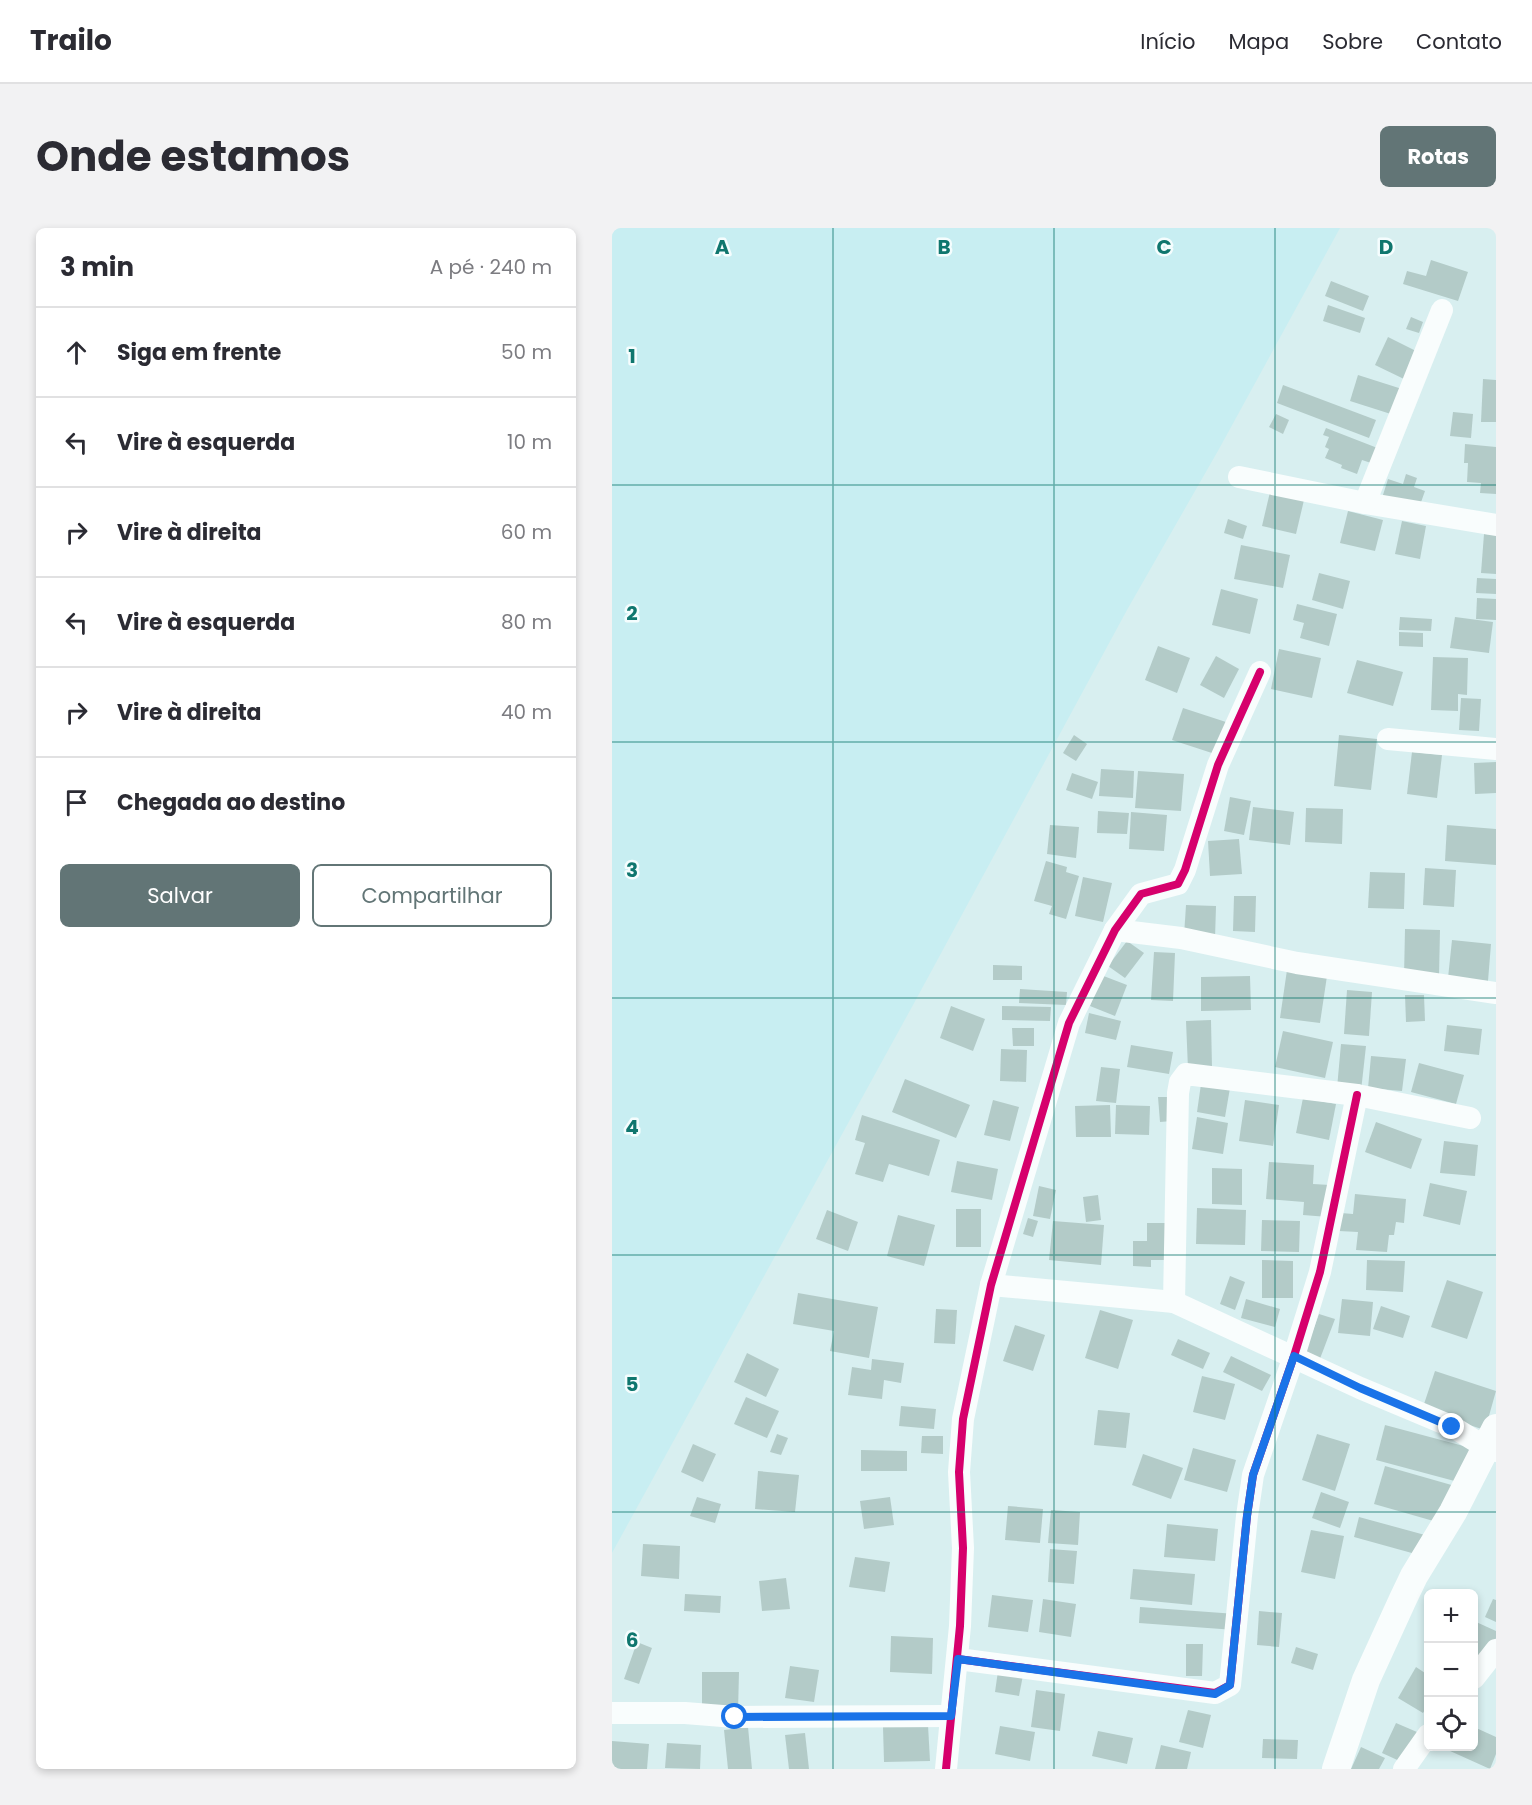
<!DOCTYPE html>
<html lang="pt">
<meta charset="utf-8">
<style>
body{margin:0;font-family:Poppins,sans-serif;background:#f2f2f3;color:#2b2b33}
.controls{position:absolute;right:18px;bottom:18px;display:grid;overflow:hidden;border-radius:9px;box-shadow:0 3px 9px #0003}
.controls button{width:54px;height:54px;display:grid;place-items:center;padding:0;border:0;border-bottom:2px solid #e1e1e2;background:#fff;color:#2b2b33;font:30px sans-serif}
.stop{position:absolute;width:18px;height:18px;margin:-14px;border:4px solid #1a73e8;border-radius:50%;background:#fff}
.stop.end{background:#1a73e8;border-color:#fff;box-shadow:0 2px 6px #0008}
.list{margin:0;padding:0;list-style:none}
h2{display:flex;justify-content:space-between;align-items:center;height:78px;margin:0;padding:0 24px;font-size:26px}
h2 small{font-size:20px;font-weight:400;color:#7c7c81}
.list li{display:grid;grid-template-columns:39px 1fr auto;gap:18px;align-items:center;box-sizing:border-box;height:90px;padding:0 24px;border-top:2px solid #e1e1e2}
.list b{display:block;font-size:22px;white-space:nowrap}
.list em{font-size:20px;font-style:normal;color:#7c7c81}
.actions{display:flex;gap:12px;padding:18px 24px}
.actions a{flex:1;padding:14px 0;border:2px solid #627576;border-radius:9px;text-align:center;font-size:21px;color:#627576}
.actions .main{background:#627576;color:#fff}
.icon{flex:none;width:33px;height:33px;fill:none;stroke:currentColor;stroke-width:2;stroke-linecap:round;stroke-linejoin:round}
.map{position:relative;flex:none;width:884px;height:1541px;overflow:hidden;border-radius:9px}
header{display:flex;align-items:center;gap:36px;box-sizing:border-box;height:84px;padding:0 30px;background:#fff;border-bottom:2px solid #e1e1e2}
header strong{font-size:28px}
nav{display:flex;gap:33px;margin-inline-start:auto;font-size:21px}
.intro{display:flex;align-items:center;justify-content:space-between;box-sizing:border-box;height:144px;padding:0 36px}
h1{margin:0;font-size:42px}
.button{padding:15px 27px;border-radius:9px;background:#627576;color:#fff;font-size:21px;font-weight:700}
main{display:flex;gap:36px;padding:0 36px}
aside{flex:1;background:#fff;border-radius:9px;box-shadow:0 3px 9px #0003}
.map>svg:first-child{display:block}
.built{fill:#c8eef2}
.building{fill:#b3cbc8}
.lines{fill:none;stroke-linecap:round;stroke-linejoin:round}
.minor{stroke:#f9fdfd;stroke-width:22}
.tertiary{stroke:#f9fdfd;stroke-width:28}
.cycleway-casing{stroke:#f5fdfe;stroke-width:11}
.cycleway{stroke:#d6006c;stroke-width:8}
.route{stroke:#1a73e8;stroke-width:8}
.grid{fill:none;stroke:#0f766e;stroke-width:1.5;stroke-opacity:0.55}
.grid-label{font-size:20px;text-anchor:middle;font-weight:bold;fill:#0f766e;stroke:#f5fdfe;stroke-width:5;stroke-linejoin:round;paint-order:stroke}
</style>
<header>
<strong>Trailo</strong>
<nav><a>Início</a><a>Mapa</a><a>Sobre</a><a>Contato</a></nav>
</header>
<div class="intro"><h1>Onde estamos</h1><a class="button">Rotas</a></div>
<main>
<aside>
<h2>3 min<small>A pé · 240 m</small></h2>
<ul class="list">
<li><svg class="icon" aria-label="ahead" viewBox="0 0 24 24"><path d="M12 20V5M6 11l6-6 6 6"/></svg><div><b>Siga em frente</b></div><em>50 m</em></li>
<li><svg class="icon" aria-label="left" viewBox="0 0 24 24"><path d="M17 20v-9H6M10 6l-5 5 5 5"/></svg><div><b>Vire à esquerda</b></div><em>10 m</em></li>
<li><svg class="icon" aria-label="right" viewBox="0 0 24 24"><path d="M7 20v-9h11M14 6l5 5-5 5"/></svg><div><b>Vire à direita</b></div><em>60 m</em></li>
<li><svg class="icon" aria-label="left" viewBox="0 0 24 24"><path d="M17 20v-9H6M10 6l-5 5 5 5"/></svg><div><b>Vire à esquerda</b></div><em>80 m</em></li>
<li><svg class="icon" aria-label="right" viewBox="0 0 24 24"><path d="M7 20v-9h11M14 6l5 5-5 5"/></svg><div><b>Vire à direita</b></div><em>40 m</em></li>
<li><svg class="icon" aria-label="arrive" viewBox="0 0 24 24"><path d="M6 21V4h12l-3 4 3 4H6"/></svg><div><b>Chegada ao destino</b></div></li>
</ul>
<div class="actions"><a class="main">Salvar</a><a>Compartilhar</a></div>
</aside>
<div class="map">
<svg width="884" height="1541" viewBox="0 0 884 1541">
<rect width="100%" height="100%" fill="#d8eff0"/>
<!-- built -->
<path class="built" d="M0,0H728L607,221L515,382L301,777L0,1325Z"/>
<!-- building -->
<g class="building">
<path d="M819,32L856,44L846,73L791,56L795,43L814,48Z"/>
<path d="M719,53L757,68L751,83L713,68Z"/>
<path d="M716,77L753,90L748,105L711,93Z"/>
<path d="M799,89L811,94L807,105L794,101Z"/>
<path d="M776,109L808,125L794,152L763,137Z"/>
<path d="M746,147L790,161L782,187L738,173Z"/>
<path d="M871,151L884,152V194H869Z"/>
<path d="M671,157L764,192L757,210L665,175Z"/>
<path d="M841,184L861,186L859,210L838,208Z"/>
<path d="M664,186L677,192L671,206L657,199Z"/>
<path d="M714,200L768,221L762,236L750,232L745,246L729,240L730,237L713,230L717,221L713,219L717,209L711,207Z"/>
<path d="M853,216L884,219V266L868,265L869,255L855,254L856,235H852Z"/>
<path d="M794,246L805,250L802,259L813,263L808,277L770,270L776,251L791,256Z"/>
<path d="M658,264L692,272L684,306L650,298Z"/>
<path d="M736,283L771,292L763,323L728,315Z"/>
<path d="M616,291L635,298L631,311L612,305Z"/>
<path d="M790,293L814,298L808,331L783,326Z"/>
<path d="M872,306L884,307V346L869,345Z"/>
<path d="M629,317L678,327L671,360L622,351Z"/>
<path d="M707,345L738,353L731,381L700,372Z"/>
<path d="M865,350L884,351V366L864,365Z"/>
<path d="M609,361L646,371L638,406L600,397Z"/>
<path d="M865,370L884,371V392L864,391Z"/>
<path d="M685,376L725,386L717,418L688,410L692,395L681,392Z"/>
<path d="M788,389L820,391L819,403L787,402Z"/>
<path d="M843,389L881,394L877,425L838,420Z"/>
<path d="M787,404L811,405V419L787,418Z"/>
<path d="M546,418L578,430L565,465L533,452Z"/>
<path d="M667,421L709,430L700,470L659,461Z"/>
<path d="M604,428L627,441L612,470L588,457Z"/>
<path d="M821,429L856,430L855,467L846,466V483L819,482Z"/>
<path d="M745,432L791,444L781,478L735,465Z"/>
<path d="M849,470L869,471L867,503L847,502Z"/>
<path d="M571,480L617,495L606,527L560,512Z"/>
<path d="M462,507L475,516L464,533L451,525Z"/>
<path d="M727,507L765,511L759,562L722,558Z"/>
<path d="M800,524L830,527L825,570L795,566Z"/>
<path d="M884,534V565L863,566L862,535Z"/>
<path d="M489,541L522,543L521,570L487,568Z"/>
<path d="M526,543L572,546L569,583L523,580Z"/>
<path d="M460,545L486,554L480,571L454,562Z"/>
<path d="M618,569L639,573L632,607L612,603Z"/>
<path d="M641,579L682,584L678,617L637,612Z"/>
<path d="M694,580L731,581L730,616L693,614Z"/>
<path d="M486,583L517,585L515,606L485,605Z"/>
<path d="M519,584L555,587L552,623L517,621Z"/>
<path d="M438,597L467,599L464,630L435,626Z"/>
<path d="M835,597L884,601V637L833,633Z"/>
<path d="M627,611L630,646L598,648L596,613Z"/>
<path d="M434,633L455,639L454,644L467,648L454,691L437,686L440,678L422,673Z"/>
<path d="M813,640L844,642L842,679L811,677Z"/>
<path d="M758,644L793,645L792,681L756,680Z"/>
<path d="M471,649L500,655L491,694L463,688Z"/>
<path d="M622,668H644L643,704L621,703Z"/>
<path d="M574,677L604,678L603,710L572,708Z"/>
<path d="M793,701L828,702L827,749H792Z"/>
<path d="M840,712L879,716L876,753L836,750Z"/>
<path d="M515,713L532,725L513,750L496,738Z"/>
<path d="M542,724L563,725L561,773L539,772Z"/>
<path d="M381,737L410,738V752H381Z"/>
<path d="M675,742L715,748L708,795L668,790Z"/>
<path d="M489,747L515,757L503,788L478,778Z"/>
<path d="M638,748L639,782L589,783V749Z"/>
<path d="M408,761L455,764L454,777L407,775Z"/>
<path d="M735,762L760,764L757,808L732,806Z"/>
<path d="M793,767H812L813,793L794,794Z"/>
<path d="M339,778L373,791L361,823L328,810Z"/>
<path d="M390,778L439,779L438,793L390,792Z"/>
<path d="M477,785L509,793L504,812L473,805Z"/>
<path d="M599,792L600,840L576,841L574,793Z"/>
<path d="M835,797L870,801L867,827L832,823Z"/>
<path d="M400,800H422V818H401Z"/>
<path d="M671,803L721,814L713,850L663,839Z"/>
<path d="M729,816L754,818L749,863L725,860Z"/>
<path d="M519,817L561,824L557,846L515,839Z"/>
<path d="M389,821L415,822L414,854L388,853Z"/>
<path d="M759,828L794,831L790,863L756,860Z"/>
<path d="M807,835L852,847L844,876L799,864Z"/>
<path d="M489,839L508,841L504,875L484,873Z"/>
<path d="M293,851L358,877L344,910L280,884Z"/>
<path d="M589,856L618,860L613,889L585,884Z"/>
<path d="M546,869H558L560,893L548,894Z"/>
<path d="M691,870L724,876L717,912L684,905Z"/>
<path d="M381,872L407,879L398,913L372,907Z"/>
<path d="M633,872L667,877L661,918L627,913Z"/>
<path d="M498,877L499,909H464L463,878Z"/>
<path d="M504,877L538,878L537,907L503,906Z"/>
<path d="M250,887L328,912L317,948L277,936L271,954L243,946L253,915L243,912Z"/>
<path d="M585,889L616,895L611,926L580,921Z"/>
<path d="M764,894L810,911L799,941L753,924Z"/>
<path d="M832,913L866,917L863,948L828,945Z"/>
<path d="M345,933L386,941L380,972L339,964Z"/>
<path d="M657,934L702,937L701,956L718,957L716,989L691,987L692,974L654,971Z"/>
<path d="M600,940L630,941V977L600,976Z"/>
<path d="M818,955L855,963L848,997L811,988Z"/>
<path d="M427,958L444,962L438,991L421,988Z"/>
<path d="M743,966L794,971L792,995L784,994L782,1007H777L775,1024L744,1022L746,1004L727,1003L729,985L741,986Z"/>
<path d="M486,967L489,992L474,994L471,969Z"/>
<path d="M585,980L634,982L633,1017L584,1016Z"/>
<rect x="344" y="981" width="25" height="38"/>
<path d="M215,982L246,994L236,1023L204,1011Z"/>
<path d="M286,987L323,997L312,1038L275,1028Z"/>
<path d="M416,990L426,993L421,1009L411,1006Z"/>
<path d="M650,992L688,993L687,1024L649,1023Z"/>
<path d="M441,993L492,997L489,1037L437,1032Z"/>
<path d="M535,995H554V1032H539V1039L521,1038V1013H535Z"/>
<path d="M650,1032L681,1033V1070H650Z"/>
<path d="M755,1032L793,1033L791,1064L754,1062Z"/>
<path d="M618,1048L633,1054L623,1082L608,1076Z"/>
<path d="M835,1052L871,1064L855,1111L819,1099Z"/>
<path d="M186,1065L266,1079L257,1130L218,1123L222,1103L181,1096Z"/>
<path d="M634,1071L668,1081L663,1099L629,1090Z"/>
<path d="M730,1071L761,1074L758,1108L726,1105Z"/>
<path d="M769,1078L798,1088L791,1110L761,1101Z"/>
<path d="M324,1081L345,1082L343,1116L322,1115Z"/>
<path d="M488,1082L521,1092L506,1141L473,1130Z"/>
<path d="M707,1086L723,1091L706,1136L691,1130Z"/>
<path d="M403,1097L433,1107L421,1143L391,1133Z"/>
<path d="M566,1111L598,1125L591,1141L559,1127Z"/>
<path d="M135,1125L167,1141L154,1169L122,1154Z"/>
<path d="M619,1128L659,1147L650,1163L611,1144Z"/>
<path d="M260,1131L292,1135L289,1155L272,1152L270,1171L236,1167L240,1139L259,1142Z"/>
<path d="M823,1143L884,1163L873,1202L810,1182Z"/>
<path d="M590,1148L623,1156L613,1192L581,1184Z"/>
<path d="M134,1169L167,1183L155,1210L122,1196Z"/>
<path d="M289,1178L324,1181L322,1201L287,1198Z"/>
<path d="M486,1182L518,1185L514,1220L482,1217Z"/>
<path d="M773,1197L859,1220L850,1255L764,1232Z"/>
<path d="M165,1206L176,1210L169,1227L158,1224Z"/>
<path d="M705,1206L738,1216L723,1263L690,1252Z"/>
<path d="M310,1208H331V1226L309,1225Z"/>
<path d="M81,1216L104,1226L91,1254L69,1244Z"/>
<path d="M581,1220L624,1232L615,1264L572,1252Z"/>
<path d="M249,1222L295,1223V1243H249Z"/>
<path d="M531,1226L571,1240L559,1271L520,1257Z"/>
<path d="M773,1238L843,1258L832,1296L762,1276Z"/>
<path d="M146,1243L187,1247L183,1284L143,1281Z"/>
<path d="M709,1264L737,1274L728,1300L700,1290Z"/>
<path d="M85,1269L109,1276L103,1295L78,1288Z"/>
<path d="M278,1269L282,1297L252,1301L248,1273Z"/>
<path d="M396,1278L431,1281L428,1315L393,1312Z"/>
<path d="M439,1282L468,1284L466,1317L436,1315Z"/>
<path d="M747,1289L813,1307L807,1327L742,1309Z"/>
<path d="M555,1296L606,1301L603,1333L552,1329Z"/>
<path d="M699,1302L732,1308L723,1351L689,1344Z"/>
<path d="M31,1316L68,1318L67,1351L29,1348Z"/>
<path d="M438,1321L465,1323L462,1356L436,1354Z"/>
<path d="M243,1329L278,1334L273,1364L237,1359Z"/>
<path d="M521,1341L583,1346L580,1377L518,1371Z"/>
<path d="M174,1350L178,1381L150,1383L147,1353Z"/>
<path d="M73,1366L109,1368L108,1385L72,1383Z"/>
<path d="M380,1367L421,1372L416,1404L376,1399Z"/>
<path d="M431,1371L464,1376L459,1409L427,1404Z"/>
<path d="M881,1371L884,1372V1394L873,1389Z"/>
<path d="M528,1379L624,1386L623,1402L527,1395Z"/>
<path d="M647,1383L670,1385L667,1419L645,1417Z"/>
<path d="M862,1393L884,1403V1410L874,1431L862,1426Z"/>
<path d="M279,1408L321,1410L320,1446L278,1444Z"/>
<path d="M25,1414L40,1420L27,1456L12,1451Z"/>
<path d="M574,1416H591L590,1448H574Z"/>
<path d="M684,1419L706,1426L701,1442L679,1435Z"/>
<path d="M178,1438L207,1442L202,1474L173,1470Z"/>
<path d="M804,1439L816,1447V1477L811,1485L786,1470Z"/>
<path d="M386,1443L411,1447L407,1468L383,1464Z"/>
<path d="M90,1444H127L126,1484L90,1483Z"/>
<path d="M424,1462L453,1466L448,1503L419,1499Z"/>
<path d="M576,1482L599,1487L591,1520L567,1514Z"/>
<path d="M784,1495L805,1504L792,1535L770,1525Z"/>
<path d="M316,1497L318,1533L272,1534L271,1499Z"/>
<path d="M388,1498L423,1504L418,1533L383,1526Z"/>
<path d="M136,1499L140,1541H116L112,1502Z"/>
<path d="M862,1499L884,1509V1526L878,1541L827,1518H862Z"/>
<path d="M486,1503L521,1510L515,1536L480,1528Z"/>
<path d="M193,1505L197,1541H177L173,1507Z"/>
<path d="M651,1511L686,1512L685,1531L650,1530Z"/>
<path d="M0,1513L37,1516L35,1541H0Z"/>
<path d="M55,1515L89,1517L88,1541L53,1540Z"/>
<path d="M549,1517L579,1524L575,1541H543Z"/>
<path d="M749,1519L773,1530L767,1541H739Z"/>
</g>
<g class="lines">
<!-- minor -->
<g class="minor">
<path d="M627,249L753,275L884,297"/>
<path d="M753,275L830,82"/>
<path d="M776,511L884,521"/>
<path d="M503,702L569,710L685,735L884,765"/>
<path d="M379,1057L562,1074L748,1160L841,1199L873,1219L884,1223"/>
<path d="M562,1074L566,865L568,854L574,846L745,867L858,890"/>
<path d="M346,1431L603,1465L618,1457L635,1288L641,1247L682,1128L708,1044L745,867"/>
<path d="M862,1450L884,1422"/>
<path d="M0,1485H73L123,1489L339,1488"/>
<path d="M334,1541L348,1398L351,1320L347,1244L351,1191L379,1057L457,795L503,702L529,666L566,656L573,642L606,537L648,444"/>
<path d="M792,1541L816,1507"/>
</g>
<!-- tertiary -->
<path class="tertiary" d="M724,1541L754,1452L791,1371L802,1348L841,1284L884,1200"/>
<!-- cycleway casing -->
<g class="cycleway-casing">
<g id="cycleway">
<path d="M346,1431L603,1465L618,1457L635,1288L641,1247L682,1128L708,1044L745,867"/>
<path d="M334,1541L348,1398L351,1320L347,1244L351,1191L379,1057L457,795L503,702L529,666L566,656L573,642L606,537L648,444"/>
</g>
</g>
<!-- cycleway -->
<use href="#cycleway" class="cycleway"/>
</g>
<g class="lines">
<!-- route -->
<path class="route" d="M123,1489L339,1488L346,1431L603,1466L618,1457L635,1288L641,1247L682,1128L748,1160L840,1199"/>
</g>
<!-- grid -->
<path class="grid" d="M221,0V1541M442,0V1541M663,0V1541M0,257H884M0,514H884M0,770H884M0,1027H884M0,1284H884"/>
<g class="grid-label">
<text x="110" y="26">A</text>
<text x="332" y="26">B</text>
<text x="552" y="26">C</text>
<text x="774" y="26">D</text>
<text x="20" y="135">1</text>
<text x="20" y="392">2</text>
<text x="20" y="649">3</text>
<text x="20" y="906">4</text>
<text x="20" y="1163">5</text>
<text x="20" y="1419">6</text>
</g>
</svg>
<div class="controls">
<button>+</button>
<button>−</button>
<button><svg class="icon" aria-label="locate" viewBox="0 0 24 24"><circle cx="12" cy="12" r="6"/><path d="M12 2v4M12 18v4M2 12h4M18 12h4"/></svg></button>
</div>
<div class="stop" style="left:123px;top:1489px"></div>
<div class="stop end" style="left:840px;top:1199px"></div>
</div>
</main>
